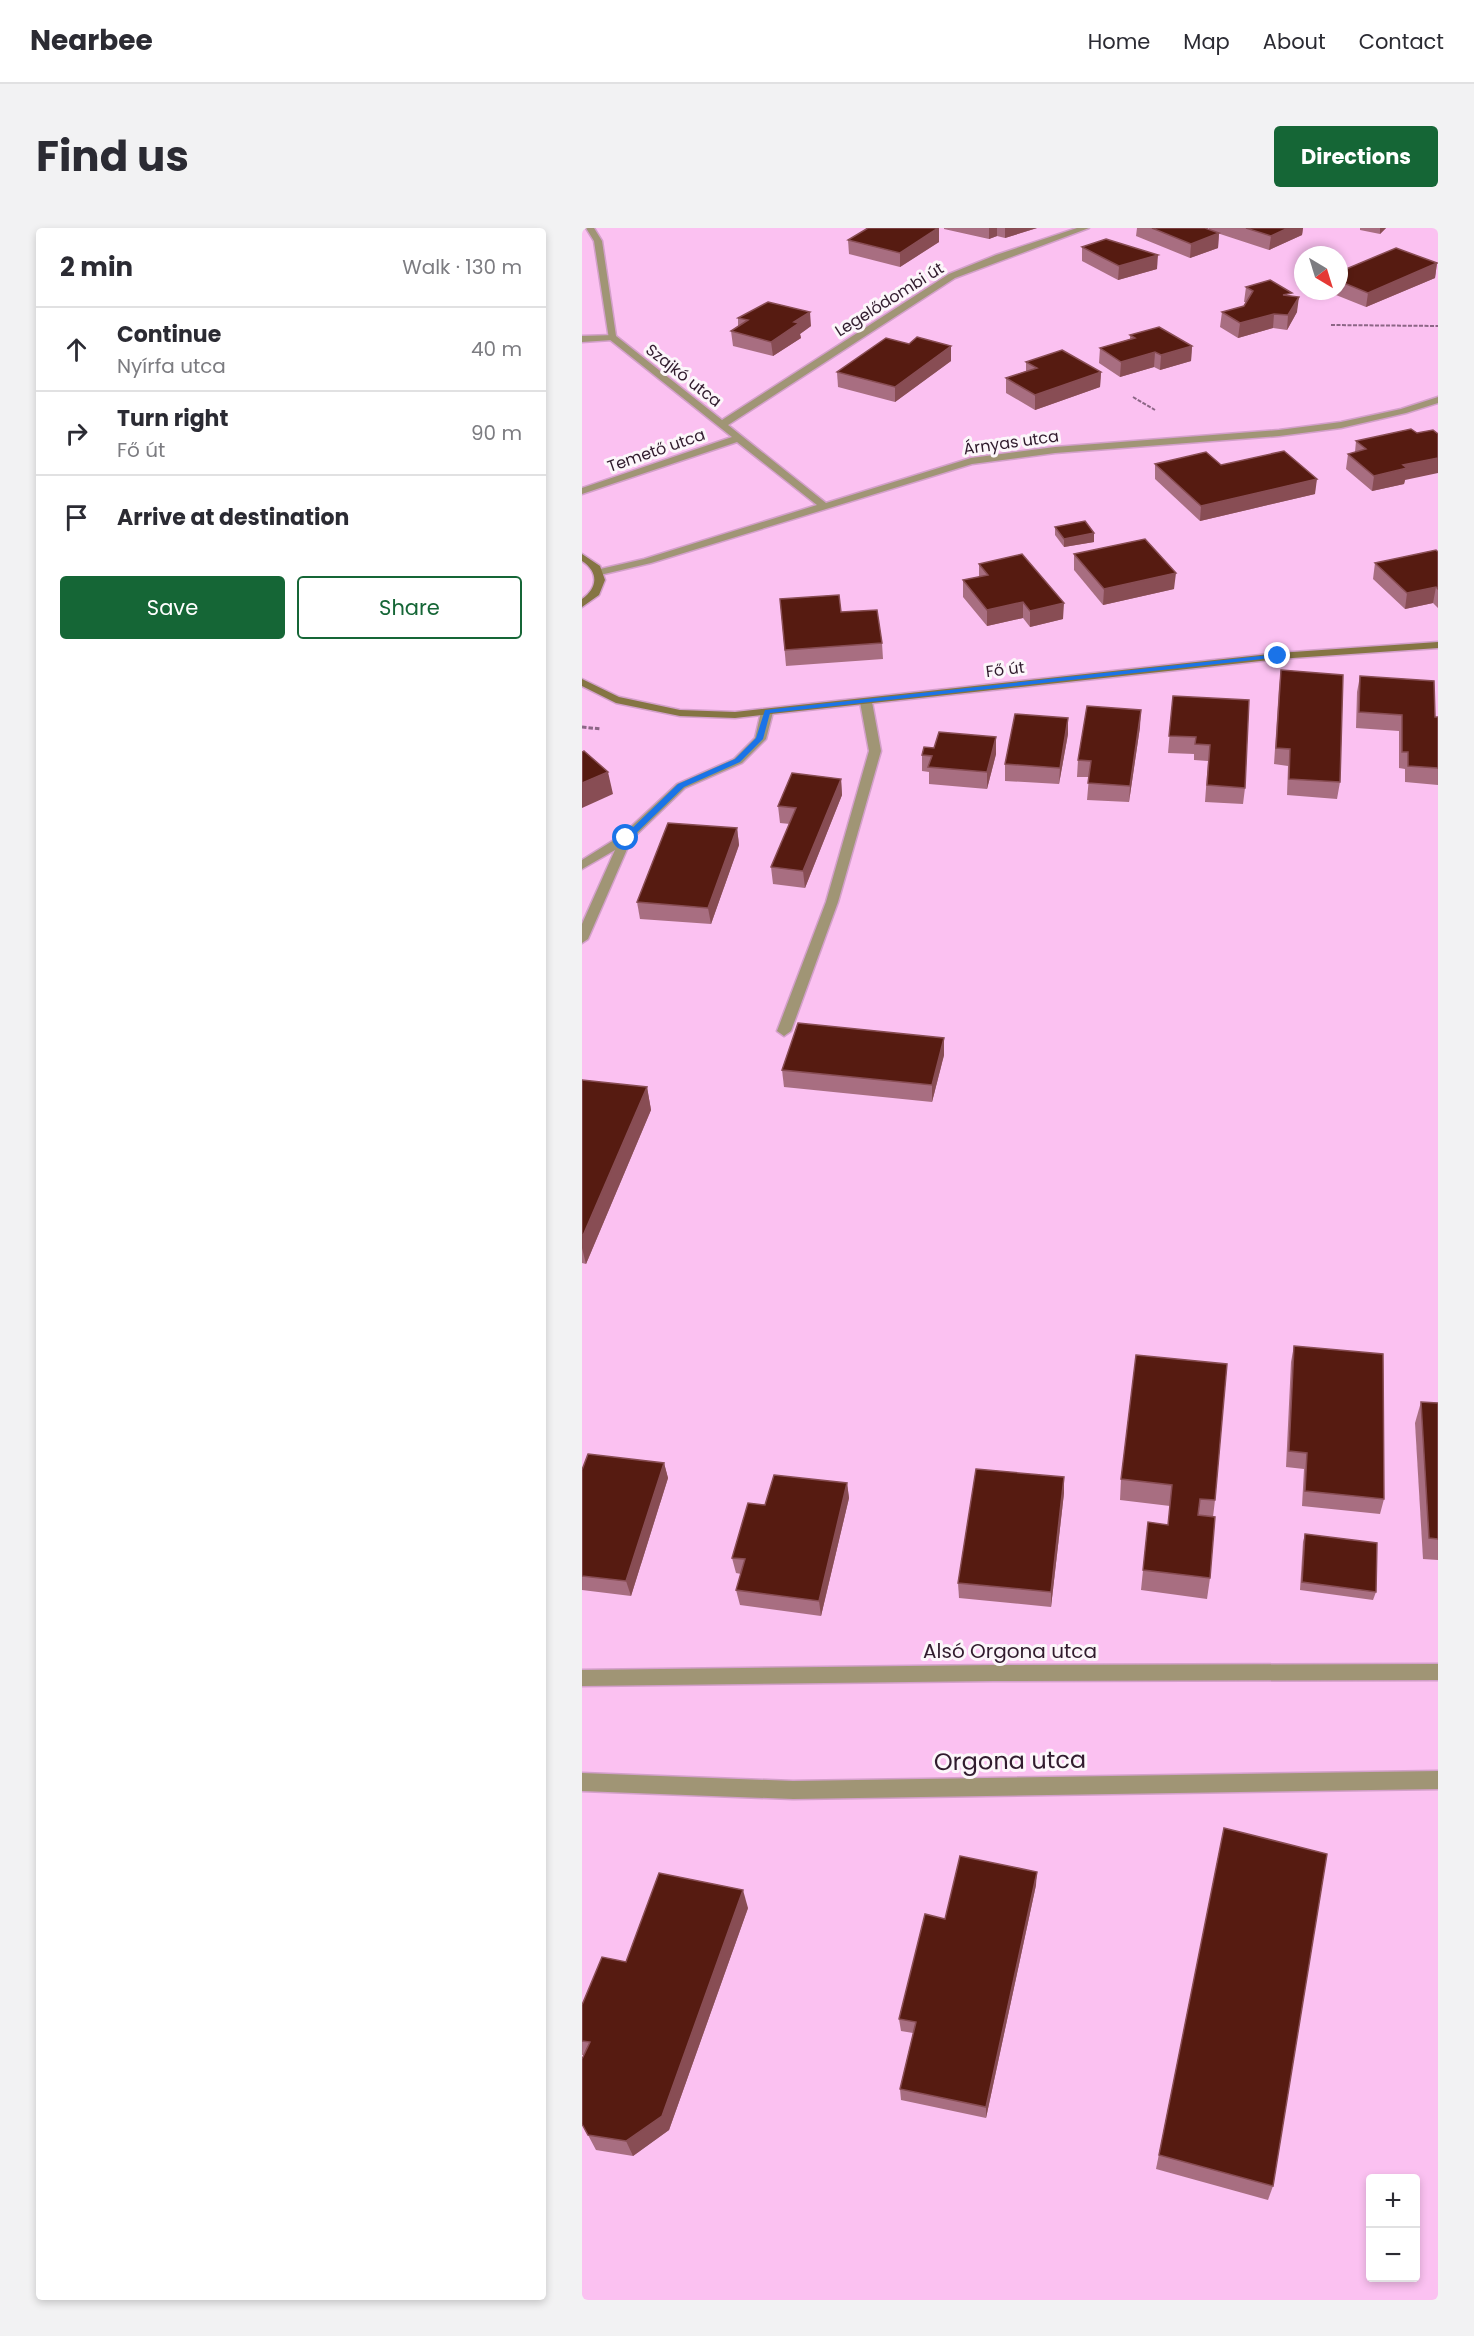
<!DOCTYPE html>
<meta charset="utf-8">
<style>
body{margin:0;font-family:Poppins,sans-serif;background:#f2f2f3;color:#2b2b33}
.controls{position:absolute;right:18px;bottom:18px;display:grid;overflow:hidden;border-radius:6px;box-shadow:0 3px 9px #0003}
.controls button{width:54px;height:54px;display:grid;place-items:center;padding:0;border:0;border-bottom:2px solid #e1e1e2;background:#fff;color:#2b2b33;font:30px sans-serif}
.compass{position:absolute;left:712px;top:18px;width:54px;height:54px;border-radius:50%;background:#fff;box-shadow:0 3px 9px #0003;rotate:142deg}
.stop{position:absolute;width:18px;height:18px;margin:-14px;border:4px solid #1a73e8;border-radius:50%;background:#fff}
.stop.end{background:#1a73e8;border-color:#fff;box-shadow:0 2px 6px #0008}
.list{margin:0;padding:0;list-style:none}
h2{display:flex;justify-content:space-between;align-items:center;height:78px;margin:0;padding:0 24px;font-size:26px}
h2 small{font-size:20px;font-weight:400;color:#7c7c81}
.list li{display:grid;grid-template-columns:39px 1fr auto;gap:18px;align-items:center;box-sizing:border-box;height:84px;padding:0 24px;border-top:2px solid #e1e1e2}
.list b{display:block;font-size:22px;white-space:nowrap}
.list p{margin:0;font-size:20px;white-space:nowrap;color:#7c7c81}
.list em{font-size:20px;font-style:normal;color:#7c7c81}
.actions{display:flex;gap:12px;padding:18px 24px}
.actions a{flex:1;padding:14px 0;border:2px solid #156636;border-radius:6px;text-align:center;font-size:21px;color:#156636}
.actions .main{background:#156636;color:#fff}
.icon{flex:none;width:33px;height:33px;fill:none;stroke:currentColor;stroke-width:2;stroke-linecap:round;stroke-linejoin:round}
.map{position:relative;flex:none;width:856px;height:2072px;overflow:hidden;border-radius:6px}
header{display:flex;align-items:center;gap:36px;box-sizing:border-box;height:84px;padding:0 30px;background:#fff;border-bottom:2px solid #e1e1e2}
header strong{font-size:28px}
nav{display:flex;gap:33px;margin-inline-start:auto;font-size:21px}
.intro{display:flex;align-items:center;justify-content:space-between;box-sizing:border-box;height:144px;padding:0 36px}
h1{margin:0;font-size:42px}
.button{padding:15px 27px;border-radius:6px;background:#156636;color:#fff;font-size:21px;font-weight:700}
main{display:flex;gap:36px;padding:0 36px}
aside{flex:1;background:#fff;border-radius:6px;box-shadow:0 3px 9px #0003}
.map>svg:first-child{display:block}
.lines{fill:none;stroke-linecap:round;stroke-linejoin:round}
.service-casing{stroke:#d3a0ca;stroke-width:3}
.minor-casing{stroke:#d3a0ca;stroke-width:3}
.secondary-casing{stroke:#d3a0ca;stroke-width:3}
.path-far1{stroke:#8c6686;stroke-width:2;stroke-dasharray:4 1.5;stroke-linecap:butt}
.path{stroke:#8c6686;stroke-width:3;stroke-dasharray:4.5 2;stroke-linecap:butt}
.service{fill:#a09575;fill-rule:evenodd}
.minor{fill:#a09575;fill-rule:evenodd}
.secondary{fill:#857543;fill-rule:evenodd}
.wall{fill:#a86e81}
.shaded-wall{fill:#884d54}
.building{fill:#561b11;stroke:#884d54;stroke-width:1.5}
.route{fill:#1a73e8}
.labels{text-anchor:middle;stroke-width:6;stroke-linejoin:round;paint-order:stroke}
.far-street-label{font-size:16px;fill:#311c2e;stroke:#fcf6fa}
.street-label{font-size:20px;fill:#311c2e;stroke:#fcf6fa}
.near-street-label{font-size:24px;fill:#311c2e;stroke:#fcf6fa}
</style>
<header>
<strong>Nearbee</strong>
<nav><a>Home</a><a>Map</a><a>About</a><a>Contact</a></nav>
</header>
<div class="intro"><h1>Find us</h1><a class="button">Directions</a></div>
<main>
<aside>
<h2>2 min<small>Walk · 130 m</small></h2>
<ul class="list">
<li><svg class="icon" aria-label="ahead" viewBox="0 0 24 24"><path d="M12 20V5M6 11l6-6 6 6"/></svg><div><b>Continue</b><p>Nyírfa utca</p></div><em>40 m</em></li>
<li><svg class="icon" aria-label="right" viewBox="0 0 24 24"><path d="M7 20v-9h11M14 6l5 5-5 5"/></svg><div><b>Turn right</b><p>Fő út</p></div><em>90 m</em></li>
<li><svg class="icon" aria-label="arrive" viewBox="0 0 24 24"><path d="M6 21V4h12l-3 4 3 4H6"/></svg><div><b>Arrive at destination</b></div></li>
</ul>
<div class="actions"><a class="main">Save</a><a>Share</a></div>
</aside>
<div class="map">
<svg width="856" height="2072" viewBox="0 0 856 2072">
<rect width="100%" height="100%" fill="#fbc1f1"/>
<g class="lines">
<!-- service casing -->
<g class="service-casing">
<g id="service">
<path d="M33,107L34,109L30,112L0,114V108Z"/>
<path d="M284,471L290,474L299,523L256,674L209,803L202,808L195,803L244,674L287,523L278,474Z"/>
</g>
</g>
<!-- minor casing -->
<g class="minor-casing">
<g id="minor">
<path d="M4,0H12L20,13L34,108L140,192L367,46L414,27L495,0H507L373,50L146,197L244,275L389,230L473,219L697,202L759,194L819,181L856,169V175L824,185L759,200L697,208L473,225L390,236L69,335L18,347L13,344L14,342L62,331L235,277L155,214L0,266V260L150,209L27,111L12,13Z"/>
<path d="M185,481L191,484L184,511L160,535L103,560L49,612L6,711L0,715V696L33,622L0,641V632L40,607L95,556L152,531L173,510L179,484Z"/>
<path d="M856,1436V1452L411,1453L0,1458V1442L411,1437Z"/>
<path d="M856,1543V1561L211,1571L0,1563V1545L211,1553Z"/>
</g>
</g>
<!-- secondary casing -->
<g class="secondary-casing">
<g id="secondary">
<path d="M0,326L18,338L23,352L17,367L0,379V371C16,360 17,344 0,333Z"/>
<path d="M856,414V420L696,431L153,490L98,488L34,475L0,458V451L37,469L98,482L153,484L696,425Z"/>
</g>
</g>
<!-- path-far1 -->
<g class="path-far1">
<path d="M749,97L856,98"/>
<path d="M551,169L573,182"/>
</g>
<!-- path -->
<path class="path" d="M0,499L19,501"/>
<!-- service -->
<use href="#service" class="service"/>
<!-- minor -->
<use href="#minor" class="minor"/>
<!-- secondary -->
<use href="#secondary" class="secondary"/>
</g>
<!-- wall -->
<g class="wall">
<path d="M357,0V14L318,39L267,26L266,12Z"/>
<path d="M362,0H455L423,10L415,8L407,11L362,1Z"/>
<path d="M555,0H623L627,1V0H721L720,7L687,22L632,4L637,5L636,20L608,30L554,8Z"/>
<path d="M778,0H804L798,6L778,2Z"/>
<path d="M500,19L575,41L536,52L500,33Z"/>
<path d="M855,35L853,50L784,79L744,63H757V44Z"/>
<path d="M664,59L710,68L715,84L705,102L691,100L656,110L638,99L640,84L662,78L664,74H662Z"/>
<path d="M156,90L229,98L218,106L219,110L191,128L151,118L149,103L156,99Z"/>
<path d="M548,107L610,118L609,133L578,142L572,139L538,149L517,135L518,120L548,111Z"/>
<path d="M369,133L313,174L256,159L255,144Z"/>
<path d="M444,134L519,144L518,159L453,182L424,165V150L444,143Z"/>
<path d="M774,213L823,252L822,256L790,263L764,241L766,226L773,224Z"/>
<path d="M573,236L639,237L733,266L618,293L573,251Z"/>
<path d="M473,299L512,305V314L482,319L473,307Z"/>
<path d="M856,324V380L851,375L823,381L791,351L793,335Z"/>
<path d="M492,326L592,361L521,377L492,342Z"/>
<path d="M397,336L481,391L448,399L441,390L405,398L381,369V352L397,349Z"/>
<path d="M198,371L259,384L300,415L301,431L204,438Z"/>
<path d="M699,442L758,554L755,571L705,567L706,538L692,536L697,459Z"/>
<path d="M778,448L853,489H856V557L823,554V541L817,540V503L774,500L775,464Z"/>
<path d="M591,468L663,560L661,576L623,574L626,533L612,532V526L586,525Z"/>
<path d="M558,499L547,574L505,572L507,549H495L496,532Z"/>
<path d="M486,506L477,556L423,553V536Z"/>
<path d="M414,526L405,561L347,556V544L340,543V527Z"/>
<path d="M259,551L260,567L223,660L191,656L189,639L208,596L198,595L196,578Z"/>
<path d="M155,600L157,617L129,696L58,691L55,674Z"/>
<path d="M362,810V827L350,874L202,859L200,842Z"/>
<path d="M0,852L65,859L69,882L4,1036L0,1035Z"/>
<path d="M712,1118L802,1271L798,1286L720,1278L722,1241L704,1239L709,1134Z"/>
<path d="M554,1127L633,1272L631,1289L628,1350L625,1371L559,1362L566,1294L586,1297L588,1278L538,1272L539,1251Z"/>
<path d="M839,1174L856,1175V1332L841,1331L833,1195Z"/>
<path d="M82,1235L86,1250L49,1368L0,1362V1242Z"/>
<path d="M482,1249V1265L469,1379L377,1370L376,1355Z"/>
<path d="M265,1255L267,1270L239,1388L158,1377L154,1362L159,1346L154,1345L150,1330L183,1277Z"/>
<path d="M723,1306L794,1364L791,1372L718,1362L721,1314Z"/>
<path d="M642,1600L691,1958L686,1972L574,1941Z"/>
<path d="M454,1657L404,1890L319,1872L318,1861L331,1805L319,1803L317,1791L363,1691Z"/>
<path d="M166,1680L87,1902L51,1928L14,1922L6,1907L2,1827H0V1777L44,1734Z"/>
</g>
<!-- shaded-wall -->
<g class="shaded-wall">
<path d="M357,0V14L318,39V25Z"/>
<path d="M407,0H415V8L407,11Z"/>
<path d="M423,0H455L423,10Z"/>
<path d="M706,0H721L720,7L687,22L689,8Z"/>
<path d="M798,0H804L798,6Z"/>
<path d="M637,5L636,20L608,30L609,16Z"/>
<path d="M576,27L575,41L536,52L537,38Z"/>
<path d="M855,35L853,50L784,79L786,65Z"/>
<path d="M717,69L715,84L705,102L706,87Z"/>
<path d="M228,84L229,98L218,106L219,110L191,128L189,114L212,94Z"/>
<path d="M692,86L691,100L656,110L658,95Z"/>
<path d="M369,118V133L313,174V159Z"/>
<path d="M610,118L609,133L578,142L579,127Z"/>
<path d="M573,124L572,139L538,149L539,134Z"/>
<path d="M519,144L518,159L453,182V167Z"/>
<path d="M856,230V245L823,252L822,256L790,263L792,248L821,237Z"/>
<path d="M735,251L733,266L618,293L619,278Z"/>
<path d="M512,305V314L482,319V311Z"/>
<path d="M594,345L592,361L521,377L522,361Z"/>
<path d="M854,359L851,375L823,381L825,365Z"/>
<path d="M441,374V390L405,398V382Z"/>
<path d="M482,375L481,391L448,399V383Z"/>
<path d="M559,482L558,499L547,574L548,558Z"/>
<path d="M486,490V506L477,556L478,540Z"/>
<path d="M414,509V526L405,561V544Z"/>
<path d="M26,544L31,566L0,580V555Z"/>
<path d="M259,551L260,567L223,660L221,643Z"/>
<path d="M155,600L157,617L129,696L126,680Z"/>
<path d="M362,810V827L350,874V857Z"/>
<path d="M65,859L69,882L4,1036L0,1020V1010Z"/>
<path d="M82,1235L86,1250L49,1368L44,1353Z"/>
<path d="M482,1249V1265L469,1379V1364Z"/>
<path d="M265,1255L267,1270L239,1388L237,1373Z"/>
<path d="M455,1644L454,1657L404,1890V1879Z"/>
<path d="M161,1662L166,1680L87,1902L51,1928L44,1913Z"/>
</g>
<!-- building -->
<g class="building">
<path d="M286,0H356L318,25L266,12Z"/>
<path d="M570,0H623L637,5L609,16Z"/>
<path d="M664,0H706L689,8Z"/>
<path d="M524,11L576,27L537,38L500,19Z"/>
<path d="M814,20L855,35L786,65L757,53V44Z"/>
<path d="M688,52L710,65L701,67L717,69L706,87L692,86L658,95L640,84L662,78L671,63L664,59Z"/>
<path d="M186,74L228,84L212,94L217,95L189,114L149,103L166,92L156,90Z"/>
<path d="M577,99L610,118L579,127L573,124L539,134L518,120L553,110L548,107Z"/>
<path d="M335,109L369,118L313,159L255,144L304,110L327,116Z"/>
<path d="M480,122L519,144L453,167L424,150L455,140L444,134Z"/>
<path d="M829,201L835,205L851,202L856,206V230L821,237L825,240L792,248L766,226L784,221L774,213Z"/>
<path d="M702,223L735,251L619,278L573,236L624,224L639,237Z"/>
<path d="M503,293L512,305L482,311L473,299Z"/>
<path d="M563,311L594,345L522,361L492,326Z"/>
<path d="M854,322L856,324V361L854,359L825,365L793,335Z"/>
<path d="M440,326L482,375L448,383L441,374L405,382L381,352L406,347L397,336Z"/>
<path d="M257,367L259,384L295,382L300,415L203,422L198,371Z"/>
<path d="M699,442L761,447L758,554L707,551L708,521L694,520Z"/>
<path d="M778,448L852,453L853,489H856V540L826,538V524H820V487L777,484Z"/>
<path d="M591,468L667,472L663,560L625,557L628,517L613,516L614,509L587,508Z"/>
<path d="M505,478L559,482L548,558L506,555L509,533L496,532Z"/>
<path d="M433,486L486,490L478,540L423,536Z"/>
<path d="M357,504L414,509L405,544L346,539L350,528L340,527L342,519L352,520Z"/>
<path d="M2,523L26,544L0,555V524Z"/>
<path d="M210,545L259,551L221,643L189,639L214,580L196,578Z"/>
<path d="M86,595L155,600L126,680L55,674Z"/>
<path d="M216,795L362,810L350,857L200,842Z"/>
<path d="M0,852L65,859L0,1010Z"/>
<path d="M712,1118L801,1126L802,1271L723,1263L725,1225L707,1223Z"/>
<path d="M554,1127L645,1136L633,1272L618,1271L616,1287L633,1289L628,1350L561,1342L566,1294L586,1297L590,1257L539,1251Z"/>
<path d="M839,1174L856,1175V1311L847,1310Z"/>
<path d="M6,1226L82,1235L44,1353L0,1348V1242Z"/>
<path d="M394,1241L482,1249L469,1364L376,1355Z"/>
<path d="M192,1247L265,1255L237,1373L154,1362L163,1331L150,1330L166,1275L183,1277Z"/>
<path d="M723,1306L795,1315L794,1364L720,1354Z"/>
<path d="M642,1600L745,1626L691,1958L577,1927Z"/>
<path d="M378,1628L455,1644L404,1879L318,1861L334,1794L317,1791L343,1686L363,1691Z"/>
<path d="M77,1645L161,1662L80,1888L44,1913L6,1907L0,1896V1831L8,1814L0,1813V1777L20,1729L44,1734Z"/>
</g>
<!-- route -->
<path class="route" d="M696,426L698,429L188,485L181,511L158,534L102,559L47,612L40,610L96,556L153,531L174,510L183,482Z"/>
<g class="labels">
<!-- far-street labels -->
<g class="far-street-label">
<text transform="translate(307 71) rotate(-32)" y="6">Legelődombi út</text>
<text transform="translate(102 147) rotate(38)" y="6">Szajkó utca</text>
<text transform="translate(429 214) rotate(-8)" y="6">Árnyas utca</text>
<text transform="translate(74 222) rotate(-19)" y="6">Temető utca</text>
<text transform="translate(423 441) rotate(-7)" y="6">Fő út</text>
</g>
<!-- street labels -->
<g class="street-label">
<text x="428" y="1430">Alsó Orgona utca</text>
</g>
<!-- near-street labels -->
<g class="near-street-label">
<text transform="translate(428 1533) rotate(-1)" y="8">Orgona utca</text>
</g>
</g>
</svg>
<div class="controls">
<button>+</button>
<button>−</button>
</div>
<svg class="compass" viewBox="-18 -18 36 36"><path d="M0-13l5 13h-10z" fill="#e53935"/><path d="M0 13l5-13h-10z" fill="#7c7c81"/></svg>
<div class="stop" style="left:44px;top:610px"></div>
<div class="stop end" style="left:696px;top:428px"></div>
</div>
</main>
